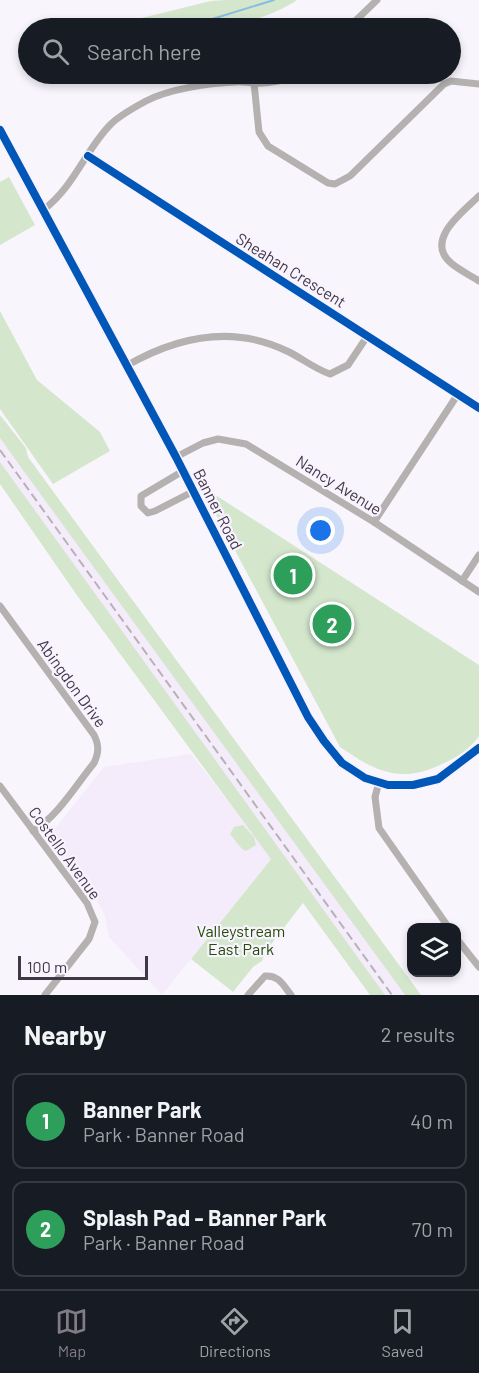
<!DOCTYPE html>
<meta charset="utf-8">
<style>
body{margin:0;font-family:Barlow,sans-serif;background:#20242c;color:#f1f3f6}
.controls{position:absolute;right:18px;bottom:18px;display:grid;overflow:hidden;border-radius:12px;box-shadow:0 3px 9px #0003}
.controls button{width:54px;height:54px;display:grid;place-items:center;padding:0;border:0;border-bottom:2px solid #363941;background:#171b24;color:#f1f3f6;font:30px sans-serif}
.scale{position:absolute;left:18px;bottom:15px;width:130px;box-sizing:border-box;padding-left:6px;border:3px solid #403945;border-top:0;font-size:16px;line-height:21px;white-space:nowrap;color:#403945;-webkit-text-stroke:4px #f9f2ff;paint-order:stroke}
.you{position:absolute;left:321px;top:531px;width:21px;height:21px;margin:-15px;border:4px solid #fff;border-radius:50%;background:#1a73e8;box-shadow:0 0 0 9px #1a73e833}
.badge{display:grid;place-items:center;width:39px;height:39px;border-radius:50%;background:#817b85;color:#fff;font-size:20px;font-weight:700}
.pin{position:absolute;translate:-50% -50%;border:3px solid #fff;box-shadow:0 2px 6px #0006}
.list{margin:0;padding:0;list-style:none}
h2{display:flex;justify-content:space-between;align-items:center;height:78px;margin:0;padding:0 24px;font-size:26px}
h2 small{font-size:20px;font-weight:400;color:#9ea1a6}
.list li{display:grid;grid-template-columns:39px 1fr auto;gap:18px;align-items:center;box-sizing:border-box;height:96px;margin:0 12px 12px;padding:0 12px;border:2px solid #363941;border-radius:12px}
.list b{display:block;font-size:22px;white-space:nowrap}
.list p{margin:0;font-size:20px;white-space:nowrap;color:#9ea1a6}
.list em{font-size:20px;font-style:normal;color:#9ea1a6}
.icon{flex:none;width:33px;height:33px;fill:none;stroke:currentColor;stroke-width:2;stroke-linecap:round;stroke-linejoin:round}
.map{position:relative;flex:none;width:479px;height:995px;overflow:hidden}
.search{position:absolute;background:#171b24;box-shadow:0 3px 9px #0003;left:18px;right:18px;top:18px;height:66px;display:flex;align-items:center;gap:15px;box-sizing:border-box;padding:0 21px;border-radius:33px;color:#9ea1a6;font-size:22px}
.sheet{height:294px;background:#171b24}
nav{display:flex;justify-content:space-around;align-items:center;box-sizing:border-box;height:84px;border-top:2px solid #363941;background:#171b24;font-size:16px;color:#9ea1a6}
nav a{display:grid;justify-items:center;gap:3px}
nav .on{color:#817b85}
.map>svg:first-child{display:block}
.built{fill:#f4ebfb}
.green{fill:#d4e7cd}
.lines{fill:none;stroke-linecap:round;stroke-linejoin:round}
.stream{stroke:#88bce3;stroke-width:2}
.street{stroke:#b4b1b0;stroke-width:7}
.secondary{stroke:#b3b0b0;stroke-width:10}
.rail{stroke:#b6b3b5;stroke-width:2;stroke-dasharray:9 4.5;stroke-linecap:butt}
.cycleway-casing{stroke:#f9f2ff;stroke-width:11}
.cycleway{stroke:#0057b8;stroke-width:8}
.labels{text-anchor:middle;stroke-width:4.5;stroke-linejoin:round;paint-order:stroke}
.street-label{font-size:16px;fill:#403945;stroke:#f9f2ff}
.park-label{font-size:16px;fill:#204d03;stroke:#f9f2ff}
</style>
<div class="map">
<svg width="479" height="995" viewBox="0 0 479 995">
<rect width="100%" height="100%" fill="#f9f5fc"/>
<!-- built -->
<g class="built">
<path d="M0,438L405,995H385L168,697L0,462Z"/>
<path d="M191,754L272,857L162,995L109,937L105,916L96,899L50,835L104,767Z"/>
</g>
<!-- green -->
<g class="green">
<path d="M225,0H297C238,40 140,29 71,28L88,24L113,25L211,1Z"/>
<path d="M9,177L35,225L0,245V182Z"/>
<path d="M0,311L37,380L100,432L110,451L53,484L0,409Z"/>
<path d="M0,415L26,448L28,457L421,995H405L20,466L0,438Z"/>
<path d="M0,462L385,995H370L303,903L266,951L262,961L253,967L233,992L191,959L271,859L76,594L0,484Z"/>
<path d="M200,485L479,665V736C470,749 456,758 442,764C401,784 376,772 340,747Z"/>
<path d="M243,825L254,837L256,845L246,851L242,849L230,834L234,827Z"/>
</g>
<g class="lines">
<!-- stream -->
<path class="stream" d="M183,28L274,0"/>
<!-- street -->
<g class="street">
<path d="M348,28L377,0"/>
<path d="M254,83L259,132L268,146L328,183L335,184L350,176L444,84L451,81L479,84"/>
<path d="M88,156L479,408"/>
<path d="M479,196C463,212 424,240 451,263C459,270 470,275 479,281"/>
<path d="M43,210C75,186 85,150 111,124C120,115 135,107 146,101C169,89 209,83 235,82C241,81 248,83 254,83C271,84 287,80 303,74"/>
<path d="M126,366C178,336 233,324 289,352C303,359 315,369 330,374L348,365L368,335"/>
<path d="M176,457L203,443L218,439L246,444L374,522L479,592"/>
<path d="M183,471L141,496V506L148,513L155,511L194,491"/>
<path d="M374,522L458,394"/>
<path d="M462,581L479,555"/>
<path d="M0,606L94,735C99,745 99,752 94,763C76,785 58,816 33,831"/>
<path d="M379,782L375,797L379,828L449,928"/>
<path d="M0,786L87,903L95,922L89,939L45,995"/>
<path d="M456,938L479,967"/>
<path d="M248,995L265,976C279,975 283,985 291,995"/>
</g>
<!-- secondary -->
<path class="secondary" d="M0,130L176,457L308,717L324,741L342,763L365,778L388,785H413L438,779L479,748"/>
<!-- rail -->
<path class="rail" d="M0,450L392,995"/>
<!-- cycleway casing -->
<g class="cycleway-casing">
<g id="cycleway">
<path d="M0,130L176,457L308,717L324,741L342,763L365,778L388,785H413L438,779L479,748"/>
<path d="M88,156L479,408"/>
</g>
</g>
<!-- cycleway -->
<use href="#cycleway" class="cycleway"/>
</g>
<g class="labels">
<!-- street labels -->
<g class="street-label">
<text transform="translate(291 270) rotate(32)" y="6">Sheahan Crescent</text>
<text transform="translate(339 485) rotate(32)" y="6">Nancy Avenue</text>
<text transform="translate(218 509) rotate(63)" y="6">Banner Road</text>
<text transform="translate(72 683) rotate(54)" y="6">Abingdon Drive</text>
<text transform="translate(65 853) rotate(54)" y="6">Costello Avenue</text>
</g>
<!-- park labels -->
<g class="park-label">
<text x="241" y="937">Valleystream<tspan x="241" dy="18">East Park</tspan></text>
</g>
</g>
</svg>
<div class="controls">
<button><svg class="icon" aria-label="layers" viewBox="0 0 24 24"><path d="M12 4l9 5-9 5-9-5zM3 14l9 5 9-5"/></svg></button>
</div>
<div class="scale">100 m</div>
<div class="you"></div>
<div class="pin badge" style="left:293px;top:575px;background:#2e9e5b">1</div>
<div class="pin badge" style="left:332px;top:624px;background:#2e9e5b">2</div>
<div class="search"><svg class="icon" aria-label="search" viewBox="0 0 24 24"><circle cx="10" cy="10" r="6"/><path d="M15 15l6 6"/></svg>Search here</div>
</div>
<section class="sheet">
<h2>Nearby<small>2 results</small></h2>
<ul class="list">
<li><span class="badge" style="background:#2e9e5b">1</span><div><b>Banner Park</b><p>Park · Banner Road</p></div><em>40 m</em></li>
<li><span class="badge" style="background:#2e9e5b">2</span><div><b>Splash Pad - Banner Park</b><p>Park · Banner Road</p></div><em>70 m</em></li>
</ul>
</section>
<nav>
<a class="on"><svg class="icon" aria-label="map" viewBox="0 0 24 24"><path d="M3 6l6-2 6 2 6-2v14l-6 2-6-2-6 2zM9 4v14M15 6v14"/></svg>Map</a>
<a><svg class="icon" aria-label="directions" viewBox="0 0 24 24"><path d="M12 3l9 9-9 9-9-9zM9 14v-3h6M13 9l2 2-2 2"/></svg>Directions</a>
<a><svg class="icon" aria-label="saved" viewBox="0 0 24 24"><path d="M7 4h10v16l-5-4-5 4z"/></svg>Saved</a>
</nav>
